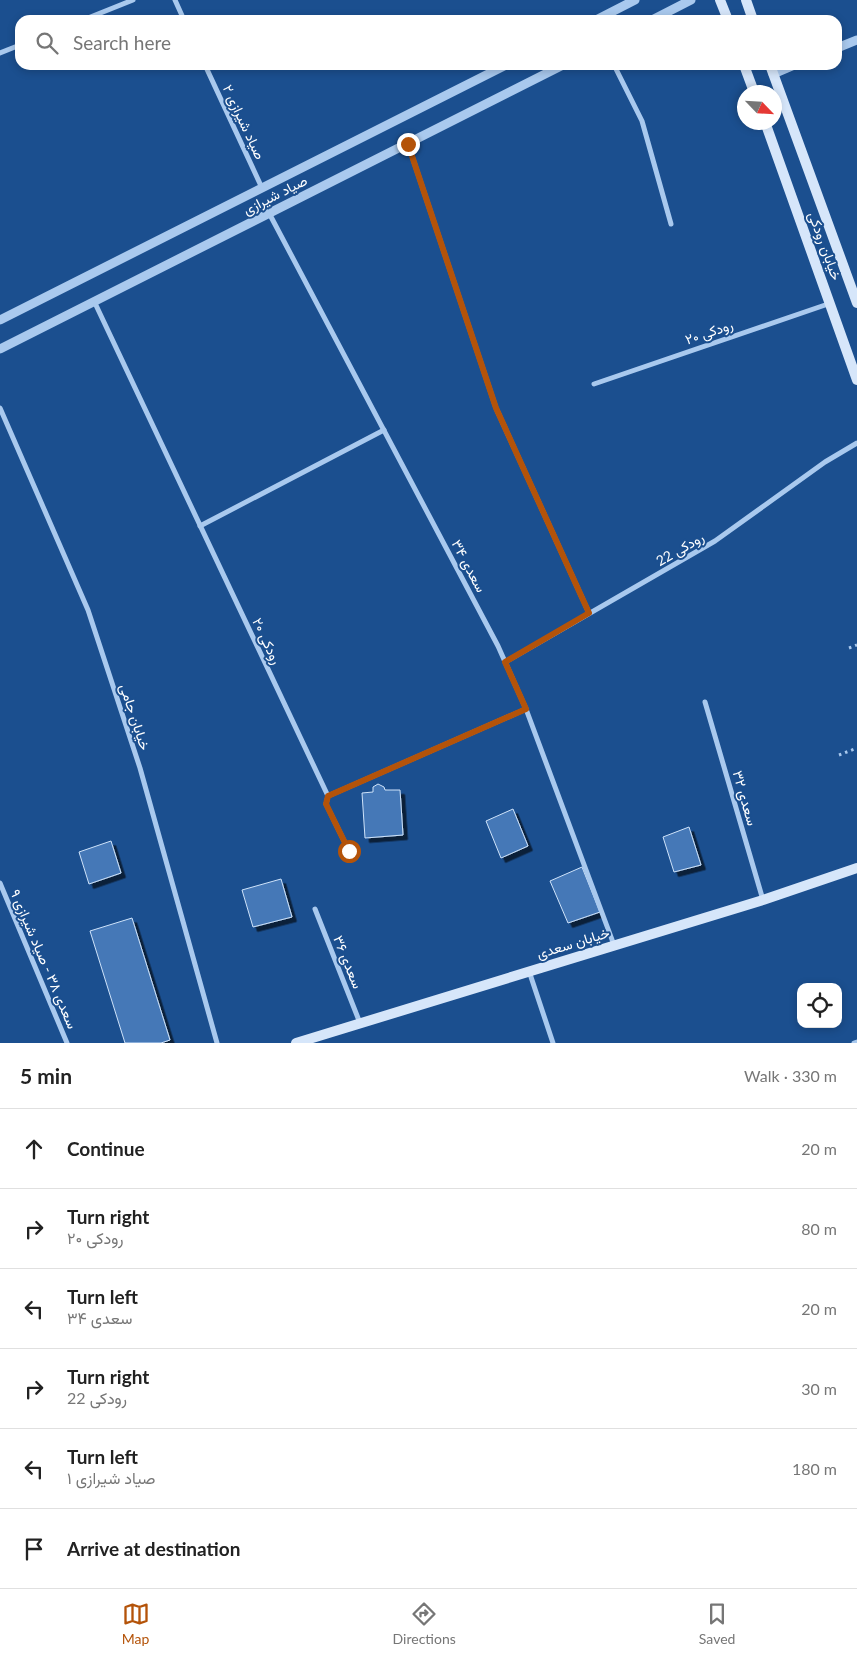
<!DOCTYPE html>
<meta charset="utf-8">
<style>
body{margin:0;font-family:Lato,Vazirmatn,sans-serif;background:#f6f6f6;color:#222}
.controls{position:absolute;right:15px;bottom:15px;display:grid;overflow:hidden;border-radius:10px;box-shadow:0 2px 8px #0003}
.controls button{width:45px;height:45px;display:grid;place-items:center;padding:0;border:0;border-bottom:1px solid #e0e0e0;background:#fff;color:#222;font:25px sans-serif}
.compass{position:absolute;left:737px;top:85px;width:45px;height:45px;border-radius:50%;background:#fff;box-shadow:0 2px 8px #0003;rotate:115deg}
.stop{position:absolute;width:15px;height:15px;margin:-11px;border:4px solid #b45309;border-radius:50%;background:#fff}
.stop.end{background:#b45309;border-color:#fff;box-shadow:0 1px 5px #0008}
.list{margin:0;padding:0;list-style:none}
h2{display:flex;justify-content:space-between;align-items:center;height:65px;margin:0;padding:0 20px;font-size:21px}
h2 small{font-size:16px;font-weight:400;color:#767676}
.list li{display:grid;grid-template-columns:32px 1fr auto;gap:15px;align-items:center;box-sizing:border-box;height:80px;padding:0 20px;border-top:1px solid #e0e0e0}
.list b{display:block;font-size:19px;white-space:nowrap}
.list p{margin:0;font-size:16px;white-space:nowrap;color:#767676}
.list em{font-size:16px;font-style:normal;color:#767676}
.icon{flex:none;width:28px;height:28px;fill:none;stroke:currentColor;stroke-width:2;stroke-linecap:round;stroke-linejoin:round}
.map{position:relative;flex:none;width:857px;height:1043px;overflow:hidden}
.search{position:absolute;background:#fff;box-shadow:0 2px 8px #0003;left:15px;right:15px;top:15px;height:55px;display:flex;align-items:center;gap:12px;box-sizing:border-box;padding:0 18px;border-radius:15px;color:#767676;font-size:19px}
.sheet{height:545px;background:#fff}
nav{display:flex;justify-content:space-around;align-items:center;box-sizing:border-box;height:70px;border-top:1px solid #e0e0e0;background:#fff;font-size:14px;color:#767676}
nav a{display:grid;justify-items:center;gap:2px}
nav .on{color:#b45309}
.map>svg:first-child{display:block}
.building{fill:#4478b7;stroke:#cfe3fa;filter:url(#shadow)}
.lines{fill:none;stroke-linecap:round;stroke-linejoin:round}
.path{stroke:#a9c9ee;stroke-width:3;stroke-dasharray:2.5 4;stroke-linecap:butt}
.minor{stroke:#a9c9ee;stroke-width:5}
.tertiary{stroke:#a9c9ee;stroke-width:9}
.secondary{stroke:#d6e6fa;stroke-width:10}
.route{stroke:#b45309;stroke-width:6}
.labels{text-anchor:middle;stroke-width:4;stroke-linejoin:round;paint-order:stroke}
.street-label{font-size:14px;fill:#fff;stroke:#1b4f8f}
</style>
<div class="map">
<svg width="857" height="1043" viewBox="0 0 857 1043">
<defs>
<filter id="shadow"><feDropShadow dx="4.5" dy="4.5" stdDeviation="0" flood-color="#0009"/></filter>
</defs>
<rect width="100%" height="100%" fill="#1b4f8f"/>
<!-- building -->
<g class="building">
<path d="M378,784L384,787L385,790H400L403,835L365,838L362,793L373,792V787Z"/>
<path d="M513,809L528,846L501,858L486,821Z"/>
<path d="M689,827L701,865L674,872L663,837Z"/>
<path d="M111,841L121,873L89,884L79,852Z"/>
<path d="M582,867L600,912L568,923L550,881Z"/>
<path d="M281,879L292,917L253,927L242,890Z"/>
<path d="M132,918L170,1040L161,1043H125L90,931Z"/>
</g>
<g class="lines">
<!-- path -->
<g class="path">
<path d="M849,648L857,645"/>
<path d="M839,755L857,748"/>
</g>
<!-- minor -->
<g class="minor">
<path d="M175,0L184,20"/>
<path d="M83,20L133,0"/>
<path d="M0,53L20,45"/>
<path d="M205,65L262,188"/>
<path d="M614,65L642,121L671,224"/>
<path d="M408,144L496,408L589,613"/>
<path d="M269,213L498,646L526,709L614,945"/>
<path d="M94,301L328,796L526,709"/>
<path d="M594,384L831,303"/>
<path d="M0,408L88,610L140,768L217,1043"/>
<path d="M200,526L384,430"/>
<path d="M505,662L715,541L825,462L857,443"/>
<path d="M705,702L763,900"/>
<path d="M328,796L326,804L349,851"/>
<path d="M0,883L67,1043"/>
<path d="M315,909L360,1023"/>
<path d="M529,971L553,1043"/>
<path d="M854,1043L857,1042"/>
</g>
<!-- tertiary -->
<g class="tertiary">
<path d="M596,20L635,0"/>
<path d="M652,20L691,0"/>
<path d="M837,48L857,40"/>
<path d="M773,74L794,65"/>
<path d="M0,320L506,65"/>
<path d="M0,349L563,65"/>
</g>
<!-- secondary -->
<g class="secondary">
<path d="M720,0L728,20"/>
<path d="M746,0L753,20"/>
<path d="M744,65L754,92"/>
<path d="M770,65L857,303"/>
<path d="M765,122L857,380"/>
<path d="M296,1043L763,900L857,868"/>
</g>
</g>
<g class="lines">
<!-- route -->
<path class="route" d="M349,851L326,804L328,796L526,709L505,662L589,613L496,408L408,144"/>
</g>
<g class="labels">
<!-- street labels -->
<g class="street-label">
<text transform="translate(244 122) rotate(65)" y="5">صیاد شیرازی ۲</text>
<text transform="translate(275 195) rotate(-27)" y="5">صیاد شیرازی</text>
<text transform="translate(825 246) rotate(70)" y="5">خیابان رودکی</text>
<text transform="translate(709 332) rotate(-19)" y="5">رودکی ۲۰</text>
<text transform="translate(680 549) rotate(-30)" y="5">رودکی 22</text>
<text transform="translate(469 566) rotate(62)" y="5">سعدی ۳۴</text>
<text transform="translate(267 641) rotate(65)" y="5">رودکی ۲۰</text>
<text transform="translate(135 717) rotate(72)" y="5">خیابان جامی</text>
<text transform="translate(745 798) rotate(74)" y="5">سعدی ۳۲</text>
<text transform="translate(573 943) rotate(-17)" y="5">خیابان سعدی</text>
<text transform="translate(44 959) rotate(67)" y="5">سعدی ۳۸ - صیاد شیرازی ۹</text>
<text transform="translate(348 962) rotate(68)" y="5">سعدی ۳۶</text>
</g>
</g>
</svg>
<div class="controls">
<button><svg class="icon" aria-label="locate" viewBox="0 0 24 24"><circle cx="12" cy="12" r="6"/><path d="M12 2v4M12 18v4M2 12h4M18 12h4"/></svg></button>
</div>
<svg class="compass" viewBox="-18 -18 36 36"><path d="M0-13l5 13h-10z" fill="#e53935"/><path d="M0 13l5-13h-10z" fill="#767676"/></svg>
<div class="stop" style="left:349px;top:851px"></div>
<div class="stop end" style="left:408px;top:144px"></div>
<div class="search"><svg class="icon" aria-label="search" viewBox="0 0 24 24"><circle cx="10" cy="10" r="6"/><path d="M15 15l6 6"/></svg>Search here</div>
</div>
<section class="sheet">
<h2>5 min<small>Walk · 330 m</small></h2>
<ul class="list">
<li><svg class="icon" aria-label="ahead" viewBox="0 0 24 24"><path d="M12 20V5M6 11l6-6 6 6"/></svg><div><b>Continue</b></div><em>20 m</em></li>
<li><svg class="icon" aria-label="right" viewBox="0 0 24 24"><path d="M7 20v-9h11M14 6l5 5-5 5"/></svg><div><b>Turn right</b><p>رودکی ۲۰</p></div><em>80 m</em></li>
<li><svg class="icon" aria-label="left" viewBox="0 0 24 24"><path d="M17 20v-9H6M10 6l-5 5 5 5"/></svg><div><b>Turn left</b><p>سعدی ۳۴</p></div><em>20 m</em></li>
<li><svg class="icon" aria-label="right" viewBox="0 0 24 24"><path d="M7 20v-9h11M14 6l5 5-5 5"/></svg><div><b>Turn right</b><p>رودکی 22</p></div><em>30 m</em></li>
<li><svg class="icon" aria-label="left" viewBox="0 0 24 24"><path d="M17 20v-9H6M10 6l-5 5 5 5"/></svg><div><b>Turn left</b><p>صیاد شیرازی ۱</p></div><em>180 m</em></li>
<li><svg class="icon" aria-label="arrive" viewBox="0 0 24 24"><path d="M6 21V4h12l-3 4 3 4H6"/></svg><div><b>Arrive at destination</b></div></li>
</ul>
</section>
<nav>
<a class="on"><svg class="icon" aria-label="map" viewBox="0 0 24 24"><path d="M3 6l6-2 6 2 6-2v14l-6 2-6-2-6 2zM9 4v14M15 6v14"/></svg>Map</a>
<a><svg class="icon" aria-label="directions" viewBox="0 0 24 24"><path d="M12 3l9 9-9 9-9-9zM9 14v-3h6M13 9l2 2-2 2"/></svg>Directions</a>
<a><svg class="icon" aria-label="saved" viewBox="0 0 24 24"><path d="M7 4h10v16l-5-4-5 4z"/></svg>Saved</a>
</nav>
